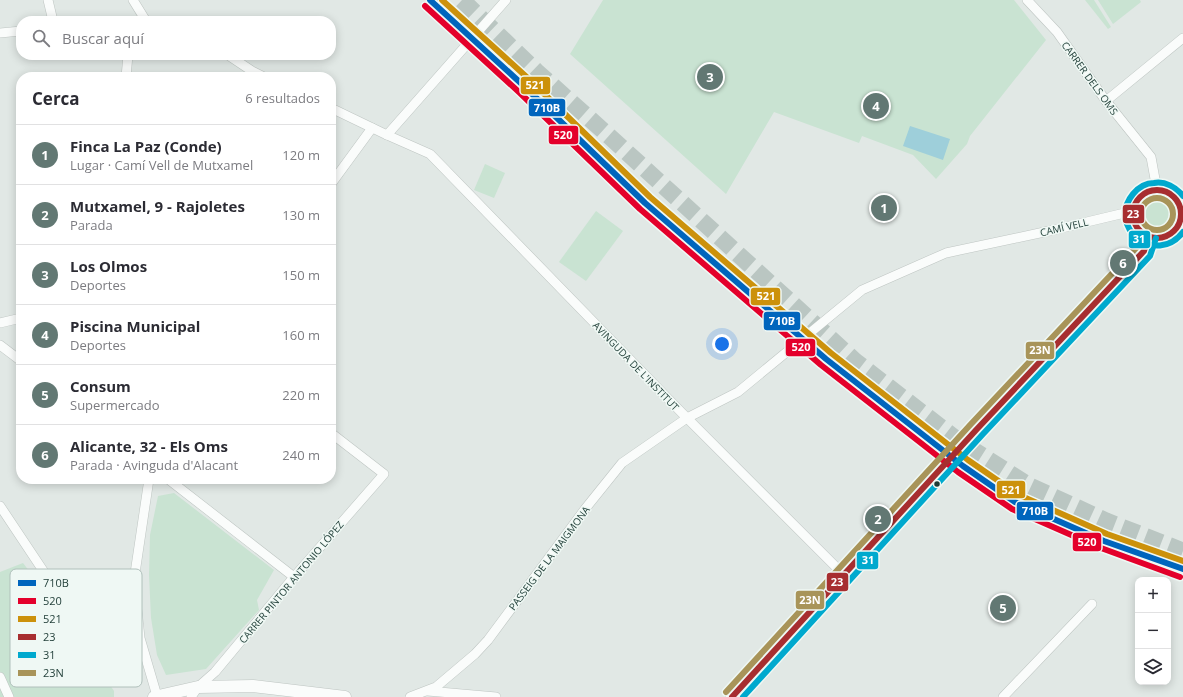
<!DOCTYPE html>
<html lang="es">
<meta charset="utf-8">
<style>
body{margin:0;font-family:"Open Sans",sans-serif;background:#f2f2f3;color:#2b2b33}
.controls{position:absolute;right:12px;bottom:12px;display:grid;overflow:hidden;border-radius:8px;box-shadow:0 2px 10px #0003}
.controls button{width:36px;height:36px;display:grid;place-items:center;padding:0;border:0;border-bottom:1px solid #e1e1e2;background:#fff;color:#2b2b33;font:20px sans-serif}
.you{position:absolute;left:722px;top:344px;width:14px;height:14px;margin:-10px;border:3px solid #fff;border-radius:50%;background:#1a73e8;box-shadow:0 0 0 6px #1a73e833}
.badge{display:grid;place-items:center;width:26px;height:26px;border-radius:50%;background:#627873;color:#fff;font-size:13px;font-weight:700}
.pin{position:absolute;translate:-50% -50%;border:2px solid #fff;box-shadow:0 1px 4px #0006}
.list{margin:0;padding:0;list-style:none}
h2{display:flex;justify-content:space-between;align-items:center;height:52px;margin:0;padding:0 16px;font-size:17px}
h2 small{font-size:13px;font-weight:400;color:#7c7c81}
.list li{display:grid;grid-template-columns:26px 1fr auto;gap:12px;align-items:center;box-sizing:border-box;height:60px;padding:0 16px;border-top:1px solid #e1e1e2}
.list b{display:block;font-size:15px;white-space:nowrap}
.list p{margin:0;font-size:13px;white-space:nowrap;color:#7c7c81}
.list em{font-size:13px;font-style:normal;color:#7c7c81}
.icon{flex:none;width:22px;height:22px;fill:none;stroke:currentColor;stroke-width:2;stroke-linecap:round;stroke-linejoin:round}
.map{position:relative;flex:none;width:1183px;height:697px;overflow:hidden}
.search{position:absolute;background:#fff;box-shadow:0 2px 10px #0003;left:16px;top:16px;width:320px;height:44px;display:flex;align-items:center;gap:10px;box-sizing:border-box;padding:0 14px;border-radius:16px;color:#7c7c81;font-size:15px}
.panel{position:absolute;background:#fff;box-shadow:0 2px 10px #0003;left:16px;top:72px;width:320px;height:412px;border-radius:16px}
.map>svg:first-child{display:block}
.green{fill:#c9e3d2}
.water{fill:#9ecfda}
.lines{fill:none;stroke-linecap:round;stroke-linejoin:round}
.motorway-tunnel{stroke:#bac6c2;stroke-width:17;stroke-dasharray:17 8;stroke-linecap:butt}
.minor-casing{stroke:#bec5c2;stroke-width:10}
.tertiary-casing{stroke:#bec5c2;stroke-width:13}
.minor{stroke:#fafcfb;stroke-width:9}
.tertiary{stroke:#fafcfb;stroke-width:12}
.bus-1-casing{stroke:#eff8f4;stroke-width:9}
.bus-2-casing{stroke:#eff8f4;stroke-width:9}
.bus-3-casing{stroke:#eff8f4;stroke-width:9}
.bus-4-casing{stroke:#eff8f4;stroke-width:9}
.bus-5-casing{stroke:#eff8f4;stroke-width:9}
.bus-6-casing{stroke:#eff8f4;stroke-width:9}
.bus-1{stroke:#0065bd;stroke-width:6}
.bus-2{stroke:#e4002b;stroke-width:6}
.bus-3{stroke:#cc910b;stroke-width:6}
.bus-4{stroke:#a72e30;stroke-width:6}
.bus-5{stroke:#00a9ce;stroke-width:6}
.bus-6{stroke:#a89459;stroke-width:6}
.bus-dot{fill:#1e3c36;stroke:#eff8f4;stroke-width:1.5}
.labels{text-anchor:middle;stroke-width:3;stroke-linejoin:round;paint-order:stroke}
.street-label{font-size:10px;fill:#1e3c36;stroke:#eff8f4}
.key{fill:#eff8f4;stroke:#b0c0bb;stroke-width:1}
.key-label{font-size:11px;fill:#1e3c36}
.line-badge{stroke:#eff8f4;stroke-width:1.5}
.badge-label{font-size:11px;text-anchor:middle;font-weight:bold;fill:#fff}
</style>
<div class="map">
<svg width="1183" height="697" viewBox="0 0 1183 697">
<rect width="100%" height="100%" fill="#e1e8e5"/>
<!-- green -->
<g class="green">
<path d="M603,0H1014L1046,40L970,136L967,144L936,179L913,155L862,136L859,143L774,112L726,194L570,54Z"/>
<path d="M1085,0H1094L1111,27L1108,29Z"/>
<path d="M1098,0H1140L1141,2L1113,24Z"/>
<path d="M485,164L505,173L494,198L474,190Z"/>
<circle cx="1157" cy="213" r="18"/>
<path d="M596,211L623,231L586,281L559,262Z"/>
<path d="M174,493L274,570L257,600L259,610L206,669L166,675L157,655L151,618L149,575L150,535L158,496Z"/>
<path d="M23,563L59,610L114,691V697H0V690L5,689L0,677V572Z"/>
</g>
<!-- water -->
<path class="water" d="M910,126L950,139L943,160L903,146Z"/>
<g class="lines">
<!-- motorway-tunnel -->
<g class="motorway-tunnel">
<path d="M430,0L525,87L645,203L826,359L963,466L1015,502L1104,541L1183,569"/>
<path d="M462,0L536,71L609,136L855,361L956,439L1028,485L1106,521L1183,551"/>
</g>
<!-- minor casing -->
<g class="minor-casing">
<g id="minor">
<path d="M48,0L53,21"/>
<path d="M133,0L146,21"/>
<path d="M1027,0L1057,32L1106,101L1151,157L1157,190"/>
<path d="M170,21H180"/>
<path d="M0,33L21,31"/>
<path d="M228,55L252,71L264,77"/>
<path d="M126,77L128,55"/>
<path d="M1106,101L1183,38"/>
<path d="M331,108L387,135L430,154L682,413L844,575"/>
<path d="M387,135L506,0"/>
<path d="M331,184L372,128"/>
<path d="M1179,221L1183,224"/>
<path d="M0,323L21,318"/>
<path d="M0,345L21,361"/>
<path d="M149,479L134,580L140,638L157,696"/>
<path d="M168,479L294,577"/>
<path d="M0,506L54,587L134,580"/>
<path d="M0,677L9,697"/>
<path d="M428,691L496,697"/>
<path d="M191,697L198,687L215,672L294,577L384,474L331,433"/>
<path d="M410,697L436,687L475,654L488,640L585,509L622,463L687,418L738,392L862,290L946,253L1049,231L1133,211"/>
<path d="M1003,697L1092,604"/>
</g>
</g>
<!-- tertiary casing -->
<g class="tertiary-casing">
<g id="tertiary">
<circle cx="1157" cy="214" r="24"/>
<path d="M154,697L198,687L253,686L345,697"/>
<path d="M732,697L977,429L1144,251L1148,236"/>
</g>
</g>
<!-- minor -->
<use href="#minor" class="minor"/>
<!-- tertiary -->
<use href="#tertiary" class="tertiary"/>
<!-- bus-1 casing -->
<g class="bus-1-casing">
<path id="bus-1" d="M430,0L525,87L645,203L826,359L963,466L1015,502L1104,541L1183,569"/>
</g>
<!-- bus-2 casing -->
<g class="bus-2-casing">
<path id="bus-2" d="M425,6L520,93L640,209L821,365L958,472L1012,509L1101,548L1180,577"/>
</g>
<!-- bus-3 casing -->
<g class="bus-3-casing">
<path id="bus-3" d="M442,0L531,81L650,197L831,353L968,460L1019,495L1107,534L1183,561"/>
</g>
<!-- bus-4 casing -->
<g class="bus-4-casing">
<g id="bus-4">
<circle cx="1157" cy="214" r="24"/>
<path d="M732,697L977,429L1144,251L1148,236"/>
</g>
</g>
<!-- bus-5 casing -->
<g class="bus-5-casing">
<g id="bus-5">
<path d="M1183,196C1176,187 1165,181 1154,183C1145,183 1138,188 1133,194C1106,227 1156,267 1183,232"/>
<path d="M743,697L983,434L1150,256L1156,238"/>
</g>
</g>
<!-- bus-6 casing -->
<g class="bus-6-casing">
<g id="bus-6">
<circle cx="1157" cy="214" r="16"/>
<path d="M726,692L971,424L1137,247L1140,234"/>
</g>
</g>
<!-- bus-1 -->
<use href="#bus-1" class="bus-1"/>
<!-- bus-2 -->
<use href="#bus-2" class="bus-2"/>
<!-- bus-3 -->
<use href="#bus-3" class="bus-3"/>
<!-- bus-4 -->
<use href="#bus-4" class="bus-4"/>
<!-- bus-5 -->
<use href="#bus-5" class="bus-5"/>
<!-- bus-6 -->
<use href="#bus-6" class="bus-6"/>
</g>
<!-- markers -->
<circle class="bus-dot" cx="937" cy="484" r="3.5"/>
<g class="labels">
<!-- street labels -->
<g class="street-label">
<text transform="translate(1090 78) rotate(54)" y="4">CARRER DELS OMS</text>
<text transform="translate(1064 227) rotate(-13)" y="4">CAMÍ VELL</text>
<text transform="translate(636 366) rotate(46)" y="4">AVINGUDA DE L'INSTITUT</text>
<text transform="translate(549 558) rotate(-53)" y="4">PASSEIG DE LA MAIGMONA</text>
<text transform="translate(291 582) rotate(-50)" y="4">CARRER PINTOR ANTONIO LÓPEZ</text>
</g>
</g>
<!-- legend -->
<rect x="10" y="569" width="132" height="118" rx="6" class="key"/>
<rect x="18" y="580" width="18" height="6" fill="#0065bd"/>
<rect x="18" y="598" width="18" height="6" fill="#e4002b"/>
<rect x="18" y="616" width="18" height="6" fill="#cc910b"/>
<rect x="18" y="634" width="18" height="6" fill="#a72e30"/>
<rect x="18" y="652" width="18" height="6" fill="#00a9ce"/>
<rect x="18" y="670" width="18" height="6" fill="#a89459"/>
<g class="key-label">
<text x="43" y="587">710B</text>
<text x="43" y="605">520</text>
<text x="43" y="623">521</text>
<text x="43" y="641">23</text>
<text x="43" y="659">31</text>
<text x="43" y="677">23N</text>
</g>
<g class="line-badge">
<rect x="520" y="76" width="31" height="19" rx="4" fill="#cc910b"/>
<rect x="528" y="98" width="38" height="19" rx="4" fill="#0065bd"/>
<rect x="548" y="125" width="31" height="20" rx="4" fill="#e4002b"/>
<rect x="1122" y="204" width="23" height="20" rx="4" fill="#a72e30"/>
<rect x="1128" y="230" width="23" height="19" rx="4" fill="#00a9ce"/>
<rect x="750" y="287" width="31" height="19" rx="4" fill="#cc910b"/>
<rect x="763" y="311" width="38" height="20" rx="4" fill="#0065bd"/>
<rect x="785" y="338" width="31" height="19" rx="4" fill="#e4002b"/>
<rect x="1025" y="341" width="30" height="19" rx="4" fill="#a89459"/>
<rect x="996" y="480" width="30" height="19" rx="4" fill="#cc910b"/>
<rect x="1016" y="501" width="38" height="20" rx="4" fill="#0065bd"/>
<rect x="1072" y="532" width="30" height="20" rx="4" fill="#e4002b"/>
<rect x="856" y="551" width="23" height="19" rx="4" fill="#00a9ce"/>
<rect x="826" y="572" width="23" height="20" rx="4" fill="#a72e30"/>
<rect x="795" y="590" width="30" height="20" rx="4" fill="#a89459"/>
</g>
<g class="badge-label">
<text x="535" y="89">521</text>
<text x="547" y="112">710B</text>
<text x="563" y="139">520</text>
<text x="1133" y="218">23</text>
<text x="1139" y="243">31</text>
<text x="766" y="300">521</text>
<text x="782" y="325">710B</text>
<text x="801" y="351">520</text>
<text x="1040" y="354">23N</text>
<text x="1011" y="494">521</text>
<text x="1035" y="515">710B</text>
<text x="1087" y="546">520</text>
<text x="868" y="564">31</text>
<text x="837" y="586">23</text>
<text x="810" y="604">23N</text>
</g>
</svg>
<div class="controls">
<button>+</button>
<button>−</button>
<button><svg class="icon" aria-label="layers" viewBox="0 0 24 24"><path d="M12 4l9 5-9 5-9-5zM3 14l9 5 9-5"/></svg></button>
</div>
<div class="you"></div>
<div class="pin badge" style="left:884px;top:208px">1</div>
<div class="pin badge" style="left:878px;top:519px">2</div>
<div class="pin badge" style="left:710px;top:77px">3</div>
<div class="pin badge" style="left:876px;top:106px">4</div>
<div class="pin badge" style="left:1003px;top:608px">5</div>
<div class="pin badge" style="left:1123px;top:263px">6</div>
<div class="search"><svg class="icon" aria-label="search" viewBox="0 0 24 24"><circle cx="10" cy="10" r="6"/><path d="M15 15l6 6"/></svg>Buscar aquí</div>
<section class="panel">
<h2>Cerca<small>6 resultados</small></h2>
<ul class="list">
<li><span class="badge">1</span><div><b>Finca La Paz (Conde)</b><p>Lugar · Camí Vell de Mutxamel</p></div><em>120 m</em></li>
<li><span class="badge">2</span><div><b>Mutxamel, 9 - Rajoletes</b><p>Parada</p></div><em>130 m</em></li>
<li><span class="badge">3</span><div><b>Los Olmos</b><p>Deportes</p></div><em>150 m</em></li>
<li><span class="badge">4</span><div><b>Piscina Municipal</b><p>Deportes</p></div><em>160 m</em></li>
<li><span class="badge">5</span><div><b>Consum</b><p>Supermercado</p></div><em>220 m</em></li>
<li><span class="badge">6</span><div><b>Alicante, 32 - Els Oms</b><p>Parada · Avinguda d'Alacant</p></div><em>240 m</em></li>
</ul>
</section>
</div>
